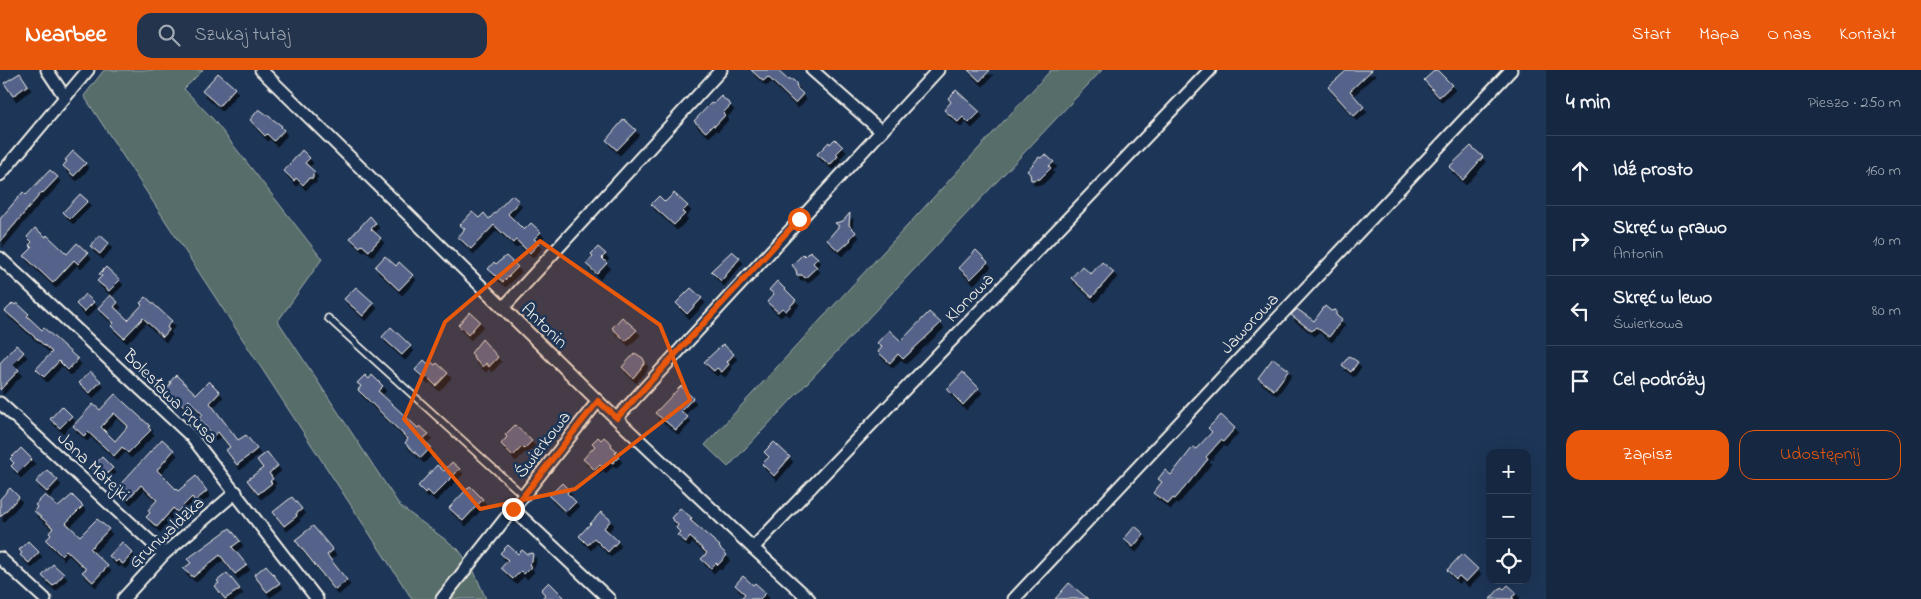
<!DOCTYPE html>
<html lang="pl">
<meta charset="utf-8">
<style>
body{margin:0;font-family:"Indie Flower",sans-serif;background:#23344c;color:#f1f3f6}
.controls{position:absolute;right:15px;bottom:15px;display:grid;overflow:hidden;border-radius:10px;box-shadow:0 5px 20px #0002}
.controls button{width:45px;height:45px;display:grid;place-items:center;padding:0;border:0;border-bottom:1px solid #35445a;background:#162841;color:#f1f3f6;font:25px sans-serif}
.stop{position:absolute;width:15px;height:15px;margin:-11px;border:4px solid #ea580c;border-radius:50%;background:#fff}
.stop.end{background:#ea580c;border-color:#fff;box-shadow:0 1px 5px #0008}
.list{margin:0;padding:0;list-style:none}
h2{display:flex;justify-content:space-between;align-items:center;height:65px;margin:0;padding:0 20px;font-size:21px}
h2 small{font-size:16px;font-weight:400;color:#9ea6b1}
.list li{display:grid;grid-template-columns:32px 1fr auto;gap:15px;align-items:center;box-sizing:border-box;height:70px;padding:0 20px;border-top:1px solid #35445a}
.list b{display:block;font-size:19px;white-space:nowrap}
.list p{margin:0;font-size:16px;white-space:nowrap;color:#9ea6b1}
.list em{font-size:16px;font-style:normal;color:#9ea6b1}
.actions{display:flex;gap:10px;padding:15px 20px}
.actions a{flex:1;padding:11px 0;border:1px solid #ea580c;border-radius:15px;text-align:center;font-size:18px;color:#ea580c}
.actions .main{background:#ea580c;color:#fff}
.icon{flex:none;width:28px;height:28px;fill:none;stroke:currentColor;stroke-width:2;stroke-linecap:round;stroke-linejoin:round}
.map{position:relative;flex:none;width:1546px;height:529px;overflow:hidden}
header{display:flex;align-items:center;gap:30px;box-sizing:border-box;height:70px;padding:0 25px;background:#ea580c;color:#fff}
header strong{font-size:24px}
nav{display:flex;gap:28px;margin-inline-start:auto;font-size:18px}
.search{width:350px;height:45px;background:#23344c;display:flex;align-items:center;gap:12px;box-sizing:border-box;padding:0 18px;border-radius:15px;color:#9ea6b1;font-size:19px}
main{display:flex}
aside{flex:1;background:#162841}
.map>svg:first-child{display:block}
.green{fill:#566d6a;stroke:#a5afa9}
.building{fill:#54638a;stroke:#f4f1e8;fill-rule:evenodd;filter:url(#shadow)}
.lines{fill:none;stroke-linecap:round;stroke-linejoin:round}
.lane-casing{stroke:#f4f1e8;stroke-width:9}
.street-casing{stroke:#f4f1e8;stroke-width:15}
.lane{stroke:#1d3557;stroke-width:5.5}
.street{stroke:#1d3557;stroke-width:11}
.route{stroke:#ea580c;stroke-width:6}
.marked{fill:#e8590c;fill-opacity:0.2;stroke:#e8590c;stroke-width:4;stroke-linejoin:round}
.labels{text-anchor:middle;stroke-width:5;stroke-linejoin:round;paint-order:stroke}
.street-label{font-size:18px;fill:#f4f1e8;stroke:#1d3557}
</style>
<header>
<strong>Nearbee</strong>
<div class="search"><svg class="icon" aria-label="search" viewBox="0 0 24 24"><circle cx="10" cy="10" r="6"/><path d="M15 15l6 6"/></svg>Szukaj tutaj</div>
<nav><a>Start</a><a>Mapa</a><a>O nas</a><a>Kontakt</a></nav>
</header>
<main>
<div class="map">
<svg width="1546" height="529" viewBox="0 0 1546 529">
<defs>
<filter id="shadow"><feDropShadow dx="3" dy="5" stdDeviation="0" flood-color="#0009"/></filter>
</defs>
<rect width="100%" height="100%" fill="#1d3557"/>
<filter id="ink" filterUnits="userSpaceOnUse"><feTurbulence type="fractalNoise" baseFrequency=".02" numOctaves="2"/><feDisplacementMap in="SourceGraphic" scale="10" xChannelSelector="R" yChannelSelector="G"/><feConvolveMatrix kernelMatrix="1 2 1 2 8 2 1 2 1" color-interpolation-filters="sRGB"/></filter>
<g filter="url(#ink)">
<!-- green -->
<g class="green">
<path d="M104,0H203L184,19L213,49L322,189L278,251L400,436L458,479L473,499L486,529H412L84,26Z"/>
<path d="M1051,0H1102L728,397L705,375Z"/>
</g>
<!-- building -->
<g class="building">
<path d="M751,0H777L788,10H793L796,13L797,18L803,24L795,33L768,7L763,11Z"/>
<path d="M968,0H990L980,11Z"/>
<path d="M1347,0H1372L1350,21L1364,37L1354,46L1328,17Z"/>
<path d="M1435,0H1437L1452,15L1439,27L1424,10Z"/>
<path d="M20,3L28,15L13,26L4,13Z"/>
<path d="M218,3L235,18L219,36L202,21Z"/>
<path d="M956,20L980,42L969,53L963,47L958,52L944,40L951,32L948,28Z"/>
<path d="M721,26L731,35L723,43L725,45L715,56L713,55L706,62L694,51L711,33L713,34Z"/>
<path d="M259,39L282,56L281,57L284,60L274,71L267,64L265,66L250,50Z"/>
<path d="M624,49L636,60L617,80L606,70Z"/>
<path d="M835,69L843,77L836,84L838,86L830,95L817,84L829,72L830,74Z"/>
<path d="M1471,76L1483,87L1463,110L1449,97Z"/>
<path d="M302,80L310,88L305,93L315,102L313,104V108H309L303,115L296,108L294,111L284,101Z"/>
<path d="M73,81L86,93L74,106L63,96L67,91L65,90Z"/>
<path d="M1045,84L1054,92L1049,96L1051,98L1040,109L1031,110L1030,104L1027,101L1039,87L1041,88Z"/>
<path d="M50,100L58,107L43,123L42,122L0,172V149L23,122L26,125Z"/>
<path d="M674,123L688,136L682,142L685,144L674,155L651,134L659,126L665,132Z"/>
<path d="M80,124L88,131L70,149L63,142Z"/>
<path d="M512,125L519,131L508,144L524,160L531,153L541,162L534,169L539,173L530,183L516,170L513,173L494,155L471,179L458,167L465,159L460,155L472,142L479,148L484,143L489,149Z"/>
<path d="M850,143L849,155L856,162L850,169L851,170L839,181L827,170L839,156L835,153L843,151Z"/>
<path d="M370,146L376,153L371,159L381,168L369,181L362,175L360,177L350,168Z"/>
<path d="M35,158L46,167L47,165L67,184L77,173L88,183L78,194L74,190L53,213L24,186L32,178L29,175L32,172L27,167Z"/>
<path d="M100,165L109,173L100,184L90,176Z"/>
<path d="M598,177L606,184L602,188L607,193L597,204L586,194L593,186L591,184Z"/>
<path d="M976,180L988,192L971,209L959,198Z"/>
<path d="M732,181L740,188L721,211L711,201Z"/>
<path d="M810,181L818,188L813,193L817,197L805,208L802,205H797L796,200L792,195L803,184L805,186Z"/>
<path d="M385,186L396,196L399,192L413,205L399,220L375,197Z"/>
<path d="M506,186L518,197L503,212L488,199L494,192L496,194Z"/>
<path d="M1102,192L1114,202L1092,227L1071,208L1082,196L1091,204Z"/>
<path d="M106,197L120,210L109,221L97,211L102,206L99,204Z"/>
<path d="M777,211L796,230L786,241L782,238L778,242L767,232L774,224L769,220Z"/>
<path d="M356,217L374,233L363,246L344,229Z"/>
<path d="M691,218L702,228L687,244L676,233Z"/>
<path d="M85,224L94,232L84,242L76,234Z"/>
<path d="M110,225L118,232L114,237L128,250L142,235L140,233L146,227L172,251L167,257L169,260L163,267L143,248L124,268L111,256L114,253L98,238Z"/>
<path d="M13,233L15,235L17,233L29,244L27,246L42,260L44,258L78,289L68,300L59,291L44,307L36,299L52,282L5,241Z"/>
<path d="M1325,236L1331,241L1336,240V245L1342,250L1329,267L1316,257L1312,261L1291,245L1297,239L1314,251Z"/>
<path d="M470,242L480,251L468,265L458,255Z"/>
<path d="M929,242L941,253L903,289L898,284L890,293L878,282L882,277L877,273L889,260L901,271Z"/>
<path d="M622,247L637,260L626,271L612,258Z"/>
<path d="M391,257L411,276L402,285L382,267Z"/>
<path d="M482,269L498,287L489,297L486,293L483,297L473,288L474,286L471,283Z"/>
<path d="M723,274L734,284L727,292L729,294L722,302L717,298L714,301L704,292Z"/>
<path d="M16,275L24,282L13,294L19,300L0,320V293Z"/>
<path d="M635,283L643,288L645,293L633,308L622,297Z"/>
<path d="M1349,286L1358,292L1351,302L1342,295Z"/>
<path d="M1273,288L1289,300L1274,320L1258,308Z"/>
<path d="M424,290L428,294L430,291L435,295L437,293L448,303L436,316L427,307L425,309L415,300Z"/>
<path d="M90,301L101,311L90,323L79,313Z"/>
<path d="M963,302L979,318L963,335L947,319Z"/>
<path d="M176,305L196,324L209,311L220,322L210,333L238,370L246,365L257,379L237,395L226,380L230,377L218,362L213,366L199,348L203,345L189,330L184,336L166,320L171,314L170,312Z"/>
<path d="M365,305L369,309L372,305L383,316L378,321L418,358L420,356L429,364L423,369L431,377L421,388L405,373L408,369L358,320L361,316L357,313Z"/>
<path d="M681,316L693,328L681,341L688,347L676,360L655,343Z"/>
<path d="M115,324L150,356L148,357L151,360L128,383L122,377L114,386L88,362L84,366L73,356L93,334L100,340ZM114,343L128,356L115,371L101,357Z"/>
<path d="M62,336L72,346L60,358L50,349Z"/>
<path d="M1221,345L1235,358L1223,372L1221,370L1206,387L1208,389L1196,404L1175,429L1173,428L1168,434L1153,423L1162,412L1158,409L1165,400L1171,405L1193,377L1196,379L1212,362L1208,358Z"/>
<path d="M515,355L532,371L524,379L522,377L513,386L501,374L507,367L505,365Z"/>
<path d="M598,367L601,370L604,367L612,374L611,376L617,381L615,383L619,387L613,393L610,391L603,398L600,395L595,400L583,389L595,376L592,373Z"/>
<path d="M162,369L174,380L157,400L178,421L196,406L207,421L195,431L192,427L177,442L173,438L157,457L146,447L150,443L148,440L157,430L141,415L128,429L116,419Z"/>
<path d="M774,372L790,387L774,406L762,394L769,387L764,382Z"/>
<path d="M21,378L32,389L18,403L11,396L14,393L10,389Z"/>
<path d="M267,382L278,396L269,403L273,409L270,411L272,413L258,424L247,410L263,398L257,390Z"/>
<path d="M102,387L113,398L102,409L91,398Z"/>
<path d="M452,392L460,399L433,426L427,420L425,423L418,416L437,395L444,401Z"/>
<path d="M47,400L58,410L47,422L36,412Z"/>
<path d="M562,413L569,420L567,423L576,432L566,442L549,426Z"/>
<path d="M470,416L483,429L463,451L449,438Z"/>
<path d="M10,418L19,427L0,447V429Z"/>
<path d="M45,425L58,437L72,425L83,436L66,453L80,466L97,449L109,459L90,479L108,496L93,512L82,502L86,499L66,480L61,485L46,470L51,465L49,463L53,458L34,441L37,437L35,435Z"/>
<path d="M292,427L302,439L296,444L297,446L284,456L273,442Z"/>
<path d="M680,438L692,448L690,450L720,476L719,477L727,485L718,495L716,493L711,498L701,489L707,483L690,467L686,472L677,465L680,462L676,458L678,455L671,448Z"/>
<path d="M601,442L611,450L604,458L618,471L608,482L594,468L588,475L579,466Z"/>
<path d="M313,456L333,480L327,485L347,510L335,520L295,470Z"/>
<path d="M1135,456L1144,464L1133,477L1124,469Z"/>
<path d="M230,458L240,471L232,477L247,495L235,504L220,485L193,507L183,499L191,493L187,489Z"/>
<path d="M28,471L39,482L29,493L20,485L22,483L19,480Z"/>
<path d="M122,472L133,483L123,494L118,490L116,492L109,486Z"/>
<path d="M508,475L518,484L522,480L527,484L533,483L532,491L529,494L531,497L524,504L521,501L513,509L501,498L508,490L500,483Z"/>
<path d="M1462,484L1478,499L1466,512L1459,506L1456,509L1447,500Z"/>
<path d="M53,494L64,504L53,516L42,506Z"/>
<path d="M266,495L280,513L267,522L254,505Z"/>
<path d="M227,503L240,519L225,529L215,516L219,513L217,511Z"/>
<path d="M743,506L753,515L755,513L766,523L760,529H740L745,524L735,515Z"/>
<path d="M549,512L566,529H541L545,525L541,520Z"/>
<path d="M1069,513L1088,529H1055Z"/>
<path d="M1508,515L1517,523L1512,527L1514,529H1490L1501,517L1504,519Z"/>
</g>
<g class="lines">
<!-- lane casing -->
<g class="lane-casing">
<path id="lane" d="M328,248L524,426"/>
</g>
<!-- street casing -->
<g class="street-casing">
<g id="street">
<path d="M47,0L65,27"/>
<path d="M261,0L603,336L753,478L809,529"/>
<path d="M812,0L881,61"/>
<path d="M0,105L88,0"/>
<path d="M0,188L191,366L317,529"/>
<path d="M503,238L721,0"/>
<path d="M0,333L164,484"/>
<path d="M617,348L938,0"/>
<path d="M513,439L609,529"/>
<path d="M753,478L1210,0"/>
<path d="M0,488L45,529"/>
<path d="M123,529L164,484L236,422"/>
<path d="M442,529L598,331"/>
<path d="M1014,529L1511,0"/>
</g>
</g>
<!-- lane -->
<use href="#lane" class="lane"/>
<!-- street -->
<use href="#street" class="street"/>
</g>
</g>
<g class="lines" filter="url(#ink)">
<!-- route -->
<path class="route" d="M513,439L598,331L617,348L799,149"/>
</g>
<!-- marked area -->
<path class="marked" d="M540,171L660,255L690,330L575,419L480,439L404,349L445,252Z"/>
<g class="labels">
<!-- street labels -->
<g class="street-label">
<text transform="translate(969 227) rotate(-46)" y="6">Klonowa</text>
<text transform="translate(1249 253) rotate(-47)" y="6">Jaworowa</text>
<text transform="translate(545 255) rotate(44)" y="6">Antonin</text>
<text transform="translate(171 326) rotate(45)" y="6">Bolesława Prusa</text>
<text transform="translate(542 374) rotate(-52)" y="6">Świerkowa</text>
<text transform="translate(94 396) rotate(43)" y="6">Jana Matejki</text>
<text transform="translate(166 462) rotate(-43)" y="6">Grunwaldzka</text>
</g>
</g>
</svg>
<div class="controls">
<button>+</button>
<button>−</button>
<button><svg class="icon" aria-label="locate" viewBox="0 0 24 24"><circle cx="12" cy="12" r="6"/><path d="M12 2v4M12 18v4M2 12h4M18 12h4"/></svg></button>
</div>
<div class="stop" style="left:799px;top:149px"></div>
<div class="stop end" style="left:513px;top:439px"></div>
</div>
<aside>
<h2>4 min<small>Pieszo · 250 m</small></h2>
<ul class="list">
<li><svg class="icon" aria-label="ahead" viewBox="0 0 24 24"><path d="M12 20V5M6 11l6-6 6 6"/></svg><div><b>Idź prosto</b></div><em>160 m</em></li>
<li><svg class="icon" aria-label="right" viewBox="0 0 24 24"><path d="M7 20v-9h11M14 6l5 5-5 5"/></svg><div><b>Skręć w prawo</b><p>Antonin</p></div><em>10 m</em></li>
<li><svg class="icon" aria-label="left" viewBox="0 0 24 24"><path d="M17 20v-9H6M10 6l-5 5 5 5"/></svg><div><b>Skręć w lewo</b><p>Świerkowa</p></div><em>80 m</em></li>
<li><svg class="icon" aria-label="arrive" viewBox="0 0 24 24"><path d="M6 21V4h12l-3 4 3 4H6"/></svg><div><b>Cel podróży</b></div></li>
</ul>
<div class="actions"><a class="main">Zapisz</a><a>Udostępnij</a></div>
</aside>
</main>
